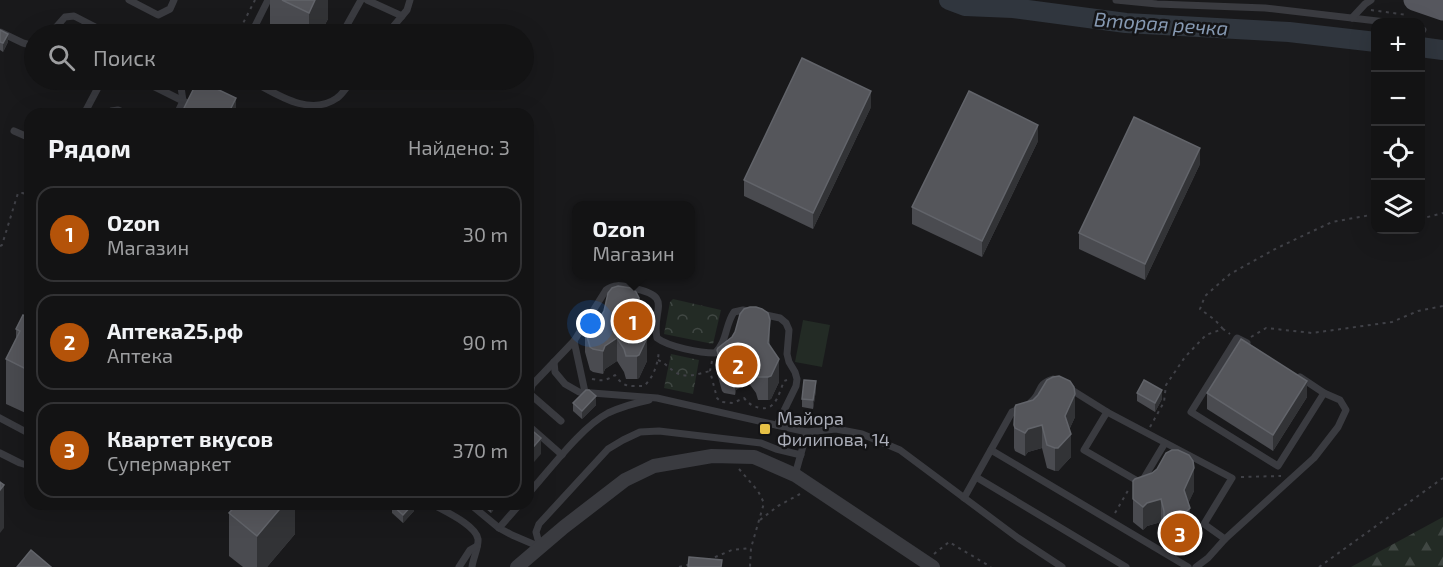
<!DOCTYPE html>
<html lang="ru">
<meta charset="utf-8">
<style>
body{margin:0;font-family:"Exo 2",sans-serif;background:#202022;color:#f1f3f6}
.controls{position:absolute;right:18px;top:18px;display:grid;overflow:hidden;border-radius:12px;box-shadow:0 6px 24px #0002}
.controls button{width:54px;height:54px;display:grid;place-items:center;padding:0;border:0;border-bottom:2px solid #323234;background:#131314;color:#f1f3f6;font:30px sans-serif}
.you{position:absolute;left:591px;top:324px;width:21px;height:21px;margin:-15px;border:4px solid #fff;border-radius:50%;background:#1a73e8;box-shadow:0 0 0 9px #1a73e833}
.badge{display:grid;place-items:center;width:39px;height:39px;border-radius:50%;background:#b45309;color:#fff;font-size:20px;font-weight:700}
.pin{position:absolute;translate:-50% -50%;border:3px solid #fff;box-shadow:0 2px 6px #0006}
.popup{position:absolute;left:572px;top:201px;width:123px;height:78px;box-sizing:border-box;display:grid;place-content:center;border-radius:12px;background:#131314;filter:drop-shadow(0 2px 4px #0005);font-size:20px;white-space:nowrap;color:#9d9ea0}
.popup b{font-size:22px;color:#f1f3f6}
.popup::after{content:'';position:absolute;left:50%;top:100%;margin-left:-12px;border:12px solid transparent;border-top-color:#131314}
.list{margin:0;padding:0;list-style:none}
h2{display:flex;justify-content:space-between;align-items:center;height:78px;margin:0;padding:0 24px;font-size:26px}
h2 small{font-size:20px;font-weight:400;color:#9d9ea0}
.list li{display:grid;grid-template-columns:39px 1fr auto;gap:18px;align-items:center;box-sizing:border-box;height:96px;margin:0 12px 12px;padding:0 12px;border:2px solid #323234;border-radius:18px}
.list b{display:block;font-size:22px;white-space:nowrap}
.list p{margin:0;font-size:20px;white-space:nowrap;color:#9d9ea0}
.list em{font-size:20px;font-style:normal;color:#9d9ea0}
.icon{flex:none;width:33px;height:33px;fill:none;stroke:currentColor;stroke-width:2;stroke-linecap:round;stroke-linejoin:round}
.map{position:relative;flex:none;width:1443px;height:567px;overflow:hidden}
.search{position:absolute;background:#131314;box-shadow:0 6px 24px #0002;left:24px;top:24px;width:510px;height:66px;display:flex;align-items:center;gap:15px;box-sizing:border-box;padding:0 21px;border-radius:33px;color:#9d9ea0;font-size:22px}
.panel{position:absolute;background:#131314;box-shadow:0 6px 24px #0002;left:24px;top:108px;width:510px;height:402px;border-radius:18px}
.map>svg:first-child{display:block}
.grass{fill:#232b25}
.forest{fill:url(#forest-firs)}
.park{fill:url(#park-crowns)}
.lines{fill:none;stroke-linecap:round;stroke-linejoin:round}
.river{stroke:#30363e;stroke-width:20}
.path{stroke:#404147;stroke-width:2;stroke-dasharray:3 4.5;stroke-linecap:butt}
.service{stroke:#3a3b40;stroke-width:7}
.minor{stroke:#3a3b40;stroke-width:14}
.primary{stroke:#56575e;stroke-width:21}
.wall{fill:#4a4b50}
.shaded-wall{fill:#323336}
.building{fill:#55565b;stroke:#62646a;stroke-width:1.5}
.poi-dot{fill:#e6c146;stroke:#141416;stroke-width:2}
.labels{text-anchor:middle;stroke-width:5;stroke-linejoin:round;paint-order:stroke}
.poi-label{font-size:18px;fill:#acafba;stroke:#141416;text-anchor:start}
.water-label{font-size:20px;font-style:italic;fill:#8699b2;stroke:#141416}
</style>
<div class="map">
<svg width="1443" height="567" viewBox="0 0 1443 567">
<defs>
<pattern id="forest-firs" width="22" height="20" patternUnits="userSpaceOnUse" patternTransform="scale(1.5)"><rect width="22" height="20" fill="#232b25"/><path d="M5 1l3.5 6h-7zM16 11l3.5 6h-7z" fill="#404743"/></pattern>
<pattern id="park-crowns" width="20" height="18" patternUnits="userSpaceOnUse" patternTransform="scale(1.5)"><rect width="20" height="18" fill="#232b25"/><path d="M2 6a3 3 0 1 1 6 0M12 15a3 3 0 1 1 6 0" fill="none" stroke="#404743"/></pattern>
</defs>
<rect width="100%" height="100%" fill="#19191b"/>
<!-- grass -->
<path class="grass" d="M803,320L830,325L822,367L795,362Z"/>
<!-- forest -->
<path class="forest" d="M1443,517V567H1351Z"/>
<!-- park -->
<g class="park">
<path d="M673,299L721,310L713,344L664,334L670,302Z"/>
<path d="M671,354L699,360L693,394L664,388Z"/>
</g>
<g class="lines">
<!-- river -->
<g class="river">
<path d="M949,0L965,6L1013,8L1126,23L1289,32L1376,42"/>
<path d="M1420,47L1443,50"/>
</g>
<!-- path -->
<g class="path">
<path d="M1371,10L1407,15"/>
<path d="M205,34L238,33L255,0"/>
<path d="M1420,219L1443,213"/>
<path d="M0,246L2,245L18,193H23L30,201"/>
<path d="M1223,329L1215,320L1200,309L1205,296L1230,274L1277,248L1332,222L1376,214"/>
<path d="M1251,337L1266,328L1312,333L1392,322L1418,311L1443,306"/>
<path d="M658,360C665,363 669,368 675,372C685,379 698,374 710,371"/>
<path d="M712,361L710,371L717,398L721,402L733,403L744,398C749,404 752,406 760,408C776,411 779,393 784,381L787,380"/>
<path d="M592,379C602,381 606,381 615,375C624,388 629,386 644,386C654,377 658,363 659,350"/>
<path d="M1150,427L1164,402L1166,385L1185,357L1206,335L1223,329L1230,334"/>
<path d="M739,469L758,491L764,503L751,548L750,567"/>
<path d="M1241,477L1281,476"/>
<path d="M1115,513L1130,487"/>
<path d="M760,520L778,506L800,494"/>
<path d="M934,554L949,542L991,567"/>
<path d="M708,560L732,550L751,548"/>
<path d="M679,567L691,564"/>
<path d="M1319,567L1443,478"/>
</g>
<!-- service -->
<g class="service">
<path d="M129,0L158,15L170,9L174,0"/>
<path d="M367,0L402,16"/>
<path d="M1116,0L1157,4L1265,8L1386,22"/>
<path d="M1352,18L1365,4L1371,0"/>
<path d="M1420,29L1423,30"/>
<path d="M0,32L23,43L34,46"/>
<path d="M50,34L65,17L74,16L109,34"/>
<path d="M251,34L268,0"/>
<path d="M342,34L361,0"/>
<path d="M387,34L407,10L410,0"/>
<path d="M141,80L209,114"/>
<path d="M250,80C275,93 309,118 337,98C343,94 348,85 352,80"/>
<path d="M84,114L102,80"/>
<path d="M110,114L111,111L118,110L127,114"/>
<path d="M177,114L183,101L180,80"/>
<path d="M14,131L30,138"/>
<path d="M1247,343L1237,338L1191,412L1278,466L1324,393"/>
<path d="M554,362L555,372L565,384L579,392L657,398L807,432L795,475"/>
<path d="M1067,387L1107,412L1232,478L1204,524L1225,539"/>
<path d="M585,392L574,341L606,290C615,283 623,286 633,288C675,297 651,309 657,338C669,347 700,353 715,353C727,342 725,325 734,312L743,310L780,318L786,323L789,330L787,354L789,362L795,372L797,379L796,386L777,425"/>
<path d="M1031,402C1042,394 1036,384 1053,379L1055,380"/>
<path d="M1107,412L1084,450L1141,483L1165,443"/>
<path d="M0,418L30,434"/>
<path d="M561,421L530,394L532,385L574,341"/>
<path d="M528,425L562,455"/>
<path d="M807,432L836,429L862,434L900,450L1018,538L1062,567"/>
<path d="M991,450L1188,567"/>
<path d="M0,453L20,463L30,466"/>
<path d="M976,477L1126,567"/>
<path d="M528,494C549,471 581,427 608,413C621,407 635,403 649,400"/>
<path d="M964,498L1012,412L1021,408"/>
<path d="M432,504C444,511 476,525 478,539C479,547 473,558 472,567"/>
<path d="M470,504L499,528"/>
<path d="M520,504L499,528L512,535L540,547"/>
<path d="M540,547L536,532L539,524L608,449L623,440L640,432L659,431L761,443L776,449L801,455"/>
<path d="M459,567L470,550L477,546"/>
<path d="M1196,567L1208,558L1225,539L1314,458L1338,427L1346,410L1340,400L1324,393L1300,377"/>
</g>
<!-- minor -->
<path class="minor" d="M517,567L564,527L625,480L654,466L712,456L754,457L795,475L933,567"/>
<!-- primary -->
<path class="primary" d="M1414,0L1443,10"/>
</g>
<!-- wall -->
<g class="wall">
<path d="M270,0H328V19L320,34H270Z"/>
<path d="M0,30L8,42L3,52L0,50Z"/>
<path d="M197,80H209L207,84L236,114Z"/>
<path d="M871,107L813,229L744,196V180Z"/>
<path d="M1038,141L982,257L912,224V207Z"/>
<path d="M1200,164L1145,280L1079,249V233Z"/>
<path d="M30,310V415L6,404V359L16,339V329L27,317Z"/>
<path d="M604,311L639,321V325L647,361L639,378L637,379H626L624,372L617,361L605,369L603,374L593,372L590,370L585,352V329L601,316Z"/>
<path d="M732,337L770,343V346L779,382L771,399L768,400H758L756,393L748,382L736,390L735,395L724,393L722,391L717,373V350Z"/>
<path d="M816,390L813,409L802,407V399Z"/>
<path d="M1137,393L1162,399L1155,412L1137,401Z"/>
<path d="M1207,393L1307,397L1273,451L1207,409Z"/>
<path d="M573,403L596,405L582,419L573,411Z"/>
<path d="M1075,417L1069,430L1071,457L1058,471H1055L1047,468L1042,448L1028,452L1025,456L1015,451L1014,448V425Z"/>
<path d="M1152,473L1194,491L1188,503L1190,531L1177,544L1174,545L1164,542V533L1161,522L1147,526L1143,530L1133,522V499Z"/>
<path d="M295,504V534L267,567H243L229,556V513Z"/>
<path d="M414,504V511L403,523L392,513V505Z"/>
<path d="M480,504H498L491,513Z"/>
</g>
<!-- shaded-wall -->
<g class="shaded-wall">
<path d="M315,0H328V19L320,34H309V13Z"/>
<path d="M8,34V42L3,52V43Z"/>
<path d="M871,91V107L813,229V213Z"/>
<path d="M236,98V114H228Z"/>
<path d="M1038,125V141L982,257V241Z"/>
<path d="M1200,148V164L1145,280V264Z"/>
<path d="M639,298V321L636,345V322Z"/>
<path d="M770,320V343L768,366V343Z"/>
<path d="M617,338V361L605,369L603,374V351L605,346Z"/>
<path d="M647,338V361L639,378L637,379V356Z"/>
<path d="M748,359V382L736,390L735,395V372L736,367Z"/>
<path d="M779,359V382L771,399L768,400V377Z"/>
<path d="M816,381V390L813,409V400Z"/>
<path d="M1307,381V397L1273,451V435Z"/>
<path d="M1162,390V399L1155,412V403Z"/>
<path d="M1075,394V417L1065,439V416Z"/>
<path d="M596,396V405L582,419V411Z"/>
<path d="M1042,425V448L1028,452L1025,456V433L1028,429Z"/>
<path d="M1071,434V457L1058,471H1055V448Z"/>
<path d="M541,438V454L528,469V453Z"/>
<path d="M1194,468V491L1184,513V490Z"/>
<path d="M4,485V528L0,533V490Z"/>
<path d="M1161,499V522L1147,526L1143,530V507L1147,503Z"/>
<path d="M284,504H295V534L267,567H257V536Z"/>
<path d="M413,504H414V511L403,523V515Z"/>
<path d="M491,504H498L491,513Z"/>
<path d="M1190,508V531L1177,544L1174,545V522Z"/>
</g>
<!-- building -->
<g class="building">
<path d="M282,0H315L309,13Z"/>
<path d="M0,30L8,34L3,43L0,42Z"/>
<path d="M802,58L871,91L813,213L744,180Z"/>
<path d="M198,80L236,98L228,114H181Z"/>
<path d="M969,91L1038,125L982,241L912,207Z"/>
<path d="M1134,117L1200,148L1145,264L1079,233Z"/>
<path d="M618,286L631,288L636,292L639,298L636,322L647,338L639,355L637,356H626L624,349L617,338L605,346L603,351L593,349L590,347L585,329L586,327L601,316L604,311L608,293L612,288Z"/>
<path d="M750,307H756L762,309L768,313L770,320L768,343L779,359L771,376L768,377H758L756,370L748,359L736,367L735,372L724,370L722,368L717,350L718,348L732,337L735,332L740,314L744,309Z"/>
<path d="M30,310V371L6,359L20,331L16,329L23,315L27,317Z"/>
<path d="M1241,339L1307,381L1273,435L1207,393Z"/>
<path d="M1059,376L1070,381L1074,387L1075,394L1065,416L1071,434L1058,448H1055L1047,445L1042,425L1028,429L1025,433L1015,428L1014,425L1015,407L1016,405L1033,400L1038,395L1047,380L1053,377Z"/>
<path d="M804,380L816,381L813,400L802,399Z"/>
<path d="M1144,380L1162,390L1155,403L1137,393Z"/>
<path d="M586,390H589L596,396L582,411L573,403Z"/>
<path d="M528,427L541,438L528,453Z"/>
<path d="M1172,450H1178L1189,455L1193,461L1194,468L1184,490L1190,508L1177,521L1174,522L1164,519V511L1161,499L1147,503L1143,507L1133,499V481L1135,479L1152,473L1157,469L1166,453Z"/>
<path d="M0,482L4,485L0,490Z"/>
<path d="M237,504H284L257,536L229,513Z"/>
<path d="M393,504H413L403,515L392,505Z"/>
<path d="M31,550L51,567H17Z"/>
<path d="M689,557L722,560L721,567H688Z"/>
</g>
<!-- markers -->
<rect class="poi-dot" x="759" y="423" width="12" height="12" rx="3"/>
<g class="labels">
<!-- poi labels -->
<g class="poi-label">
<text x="777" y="425">Майора<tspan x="777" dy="21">Филипова, 14</tspan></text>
</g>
<!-- water labels -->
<g class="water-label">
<text transform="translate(1161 24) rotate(4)" y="7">Вторая речка</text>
</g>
</g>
</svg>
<div class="controls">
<button>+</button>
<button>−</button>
<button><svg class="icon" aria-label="locate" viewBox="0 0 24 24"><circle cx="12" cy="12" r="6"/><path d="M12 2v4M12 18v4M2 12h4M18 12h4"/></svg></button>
<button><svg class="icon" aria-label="layers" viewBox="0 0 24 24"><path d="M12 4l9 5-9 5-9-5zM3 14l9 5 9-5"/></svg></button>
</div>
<div class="you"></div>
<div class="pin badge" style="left:633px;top:321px">1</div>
<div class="popup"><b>Ozon</b>Магазин</div>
<div class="pin badge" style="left:738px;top:365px">2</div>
<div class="pin badge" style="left:1180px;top:533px">3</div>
<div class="search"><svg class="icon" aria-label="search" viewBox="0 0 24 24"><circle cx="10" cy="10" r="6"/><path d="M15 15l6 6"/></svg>Поиск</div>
<section class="panel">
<h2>Рядом<small>Найдено: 3</small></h2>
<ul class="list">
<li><span class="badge">1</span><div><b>Ozon</b><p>Магазин</p></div><em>30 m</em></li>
<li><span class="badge">2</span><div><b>Аптека25.рф</b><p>Аптека</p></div><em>90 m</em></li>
<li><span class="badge">3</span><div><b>Квартет вкусов</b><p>Супермаркет</p></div><em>370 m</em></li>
</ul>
</section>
</div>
